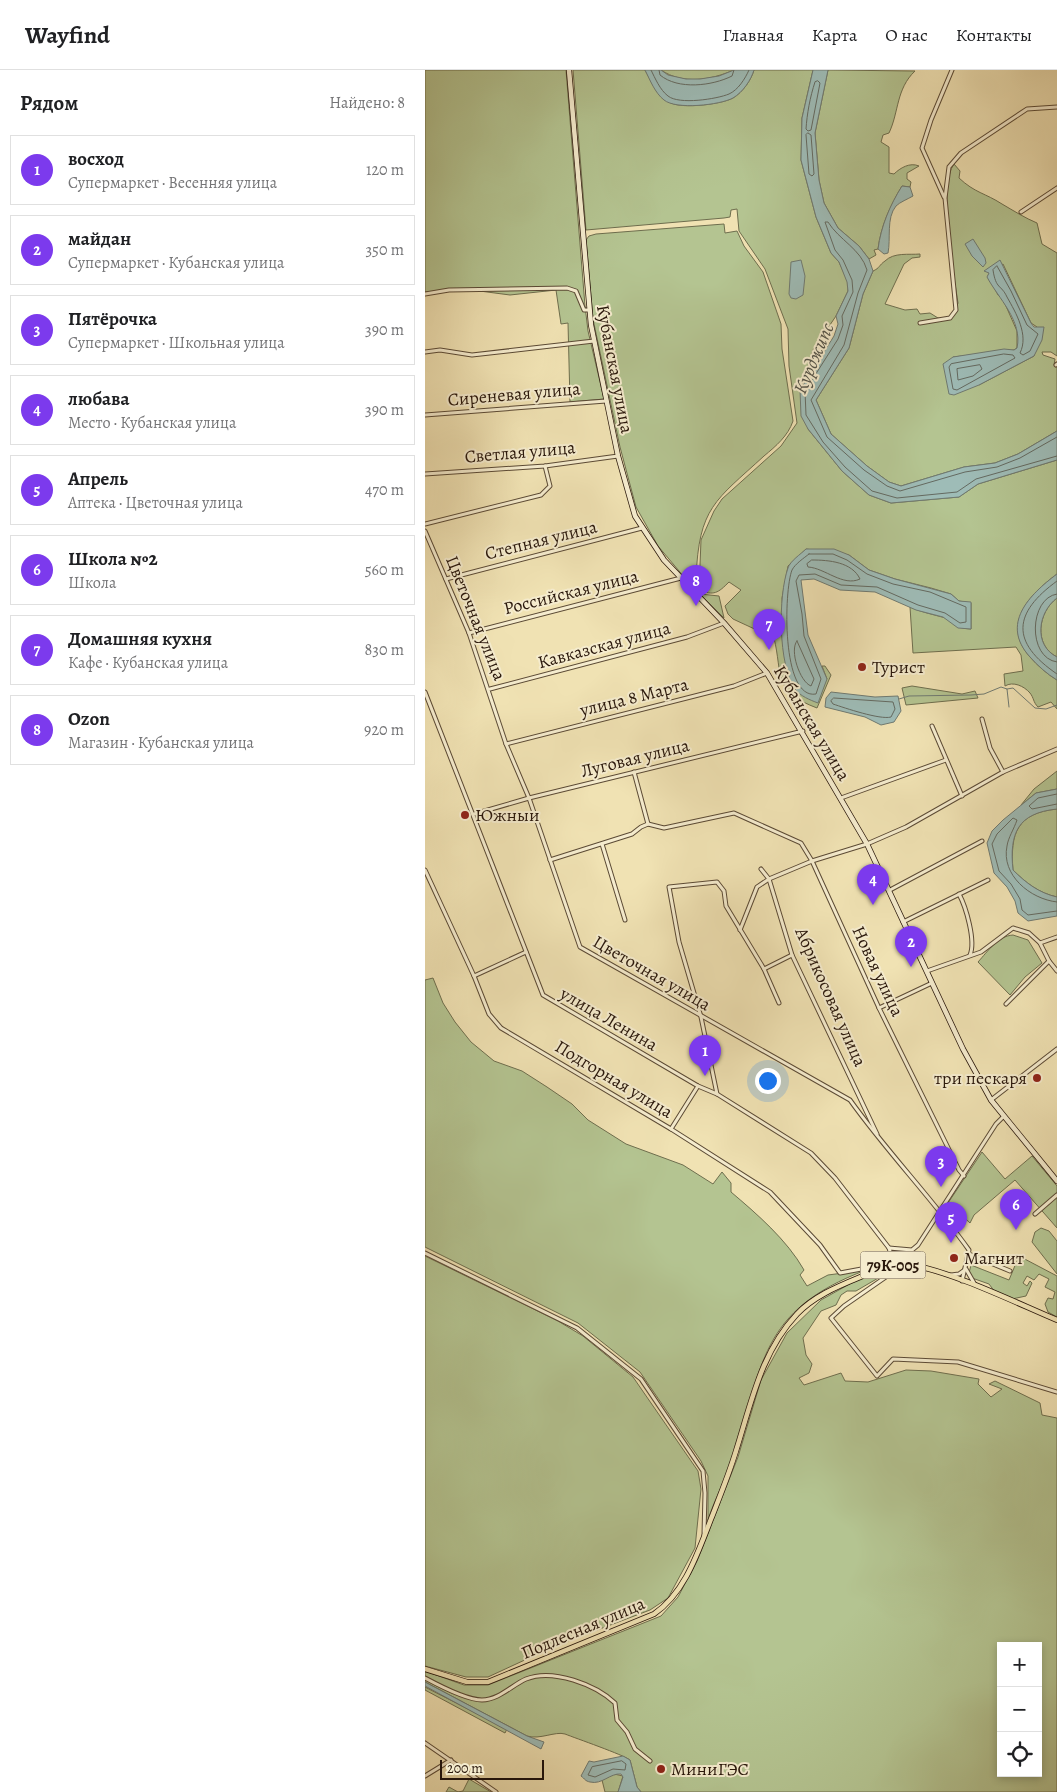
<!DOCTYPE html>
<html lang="ru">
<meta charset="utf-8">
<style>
body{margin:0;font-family:Alegreya,serif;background:#f2f2f2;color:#202124}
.controls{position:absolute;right:15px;bottom:15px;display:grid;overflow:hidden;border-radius:0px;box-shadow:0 2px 8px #0003}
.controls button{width:45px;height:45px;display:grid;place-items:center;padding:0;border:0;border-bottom:1px solid #e0e0e0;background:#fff;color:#202124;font:25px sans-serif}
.scale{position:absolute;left:15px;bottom:12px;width:104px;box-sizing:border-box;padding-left:5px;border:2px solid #29170b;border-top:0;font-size:14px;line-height:18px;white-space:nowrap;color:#29170b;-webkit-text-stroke:4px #f5ecce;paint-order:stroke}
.you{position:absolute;left:342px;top:1010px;width:18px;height:18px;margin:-12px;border:4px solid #fff;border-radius:50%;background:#1a73e8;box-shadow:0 0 0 8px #1a73e833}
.badge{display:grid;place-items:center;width:32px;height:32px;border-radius:50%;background:#7c3aed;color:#fff;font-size:16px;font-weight:700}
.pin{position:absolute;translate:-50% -41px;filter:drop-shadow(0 1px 2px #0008)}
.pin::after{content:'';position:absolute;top:26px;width:18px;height:15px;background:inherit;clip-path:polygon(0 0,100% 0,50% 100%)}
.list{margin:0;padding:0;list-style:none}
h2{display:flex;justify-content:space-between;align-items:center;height:65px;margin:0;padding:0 20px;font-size:21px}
h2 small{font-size:16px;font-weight:400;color:#757577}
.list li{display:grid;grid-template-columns:32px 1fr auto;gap:15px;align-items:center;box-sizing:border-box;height:70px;margin:0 10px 10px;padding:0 10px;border:1px solid #e0e0e0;border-radius:0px}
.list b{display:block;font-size:19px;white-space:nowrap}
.list p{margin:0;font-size:16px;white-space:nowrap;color:#757577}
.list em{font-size:16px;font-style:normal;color:#757577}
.icon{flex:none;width:28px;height:28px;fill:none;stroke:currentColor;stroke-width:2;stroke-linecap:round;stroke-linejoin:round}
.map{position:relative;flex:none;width:632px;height:1722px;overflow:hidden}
header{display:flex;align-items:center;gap:30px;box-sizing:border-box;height:70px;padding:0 25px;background:#fff;border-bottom:1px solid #e0e0e0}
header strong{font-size:24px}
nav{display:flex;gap:28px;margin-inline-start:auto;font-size:18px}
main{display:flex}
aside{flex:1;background:#fff}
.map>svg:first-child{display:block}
.green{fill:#b4c491;stroke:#6e6e4e;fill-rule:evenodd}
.water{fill:#9ebcb7;stroke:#6f7a72}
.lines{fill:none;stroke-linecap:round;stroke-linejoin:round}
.shore{stroke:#646a61;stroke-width:1}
.stream{stroke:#6f7a72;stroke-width:1}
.minor-casing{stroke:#5b4a35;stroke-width:5}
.secondary-casing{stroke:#29170b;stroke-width:6}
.primary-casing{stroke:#29170b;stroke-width:6}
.minor{stroke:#f5ecce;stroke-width:3}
.secondary{stroke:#f5ecce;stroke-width:4.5}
.primary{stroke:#f0e2b3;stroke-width:4.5}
.poi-dot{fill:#8f2418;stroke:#f5ecce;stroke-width:2}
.labels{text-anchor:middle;stroke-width:4;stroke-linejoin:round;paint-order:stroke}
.shield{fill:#f5ecce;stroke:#665746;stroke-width:1}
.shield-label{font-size:16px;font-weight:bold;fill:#29170b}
.street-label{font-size:18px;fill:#29170b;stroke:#f5ecce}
.poi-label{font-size:18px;fill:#29170b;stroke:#f5ecce;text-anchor:start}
.water-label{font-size:19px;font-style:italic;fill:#525147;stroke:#f5ecce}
</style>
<header>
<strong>Wayfind</strong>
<nav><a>Главная</a><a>Карта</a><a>О нас</a><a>Контакты</a></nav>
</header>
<main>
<aside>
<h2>Рядом<small>Найдено: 8</small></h2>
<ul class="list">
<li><span class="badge">1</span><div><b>восход</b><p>Супермаркет · Весенняя улица</p></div><em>120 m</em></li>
<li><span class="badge">2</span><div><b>майдан</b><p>Супермаркет · Кубанская улица</p></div><em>350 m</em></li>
<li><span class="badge">3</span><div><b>Пятёрочка</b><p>Супермаркет · Школьная улица</p></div><em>390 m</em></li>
<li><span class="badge">4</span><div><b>любава</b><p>Место · Кубанская улица</p></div><em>390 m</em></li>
<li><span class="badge">5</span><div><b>Апрель</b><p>Аптека · Цветочная улица</p></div><em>470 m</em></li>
<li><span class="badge">6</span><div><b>Школа №2</b><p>Школа</p></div><em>560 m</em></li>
<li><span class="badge">7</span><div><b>Домашняя кухня</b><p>Кафе · Кубанская улица</p></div><em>830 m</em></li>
<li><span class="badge">8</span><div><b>Ozon</b><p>Магазин · Кубанская улица</p></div><em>920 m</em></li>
</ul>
</aside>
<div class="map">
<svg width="632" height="1722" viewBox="0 0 632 1722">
<rect width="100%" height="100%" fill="#f0e2b3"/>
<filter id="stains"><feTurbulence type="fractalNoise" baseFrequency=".004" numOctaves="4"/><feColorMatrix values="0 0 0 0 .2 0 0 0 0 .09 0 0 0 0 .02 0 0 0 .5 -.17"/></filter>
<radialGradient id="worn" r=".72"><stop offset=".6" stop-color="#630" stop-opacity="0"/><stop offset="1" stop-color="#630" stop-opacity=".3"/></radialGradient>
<!-- green -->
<g class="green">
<path d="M0,0H141L160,236L163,261L179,329L145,332L143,253L136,254L131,220L85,225L47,220L0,222Z"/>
<path d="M148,0H220C226,11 234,28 246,33C259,39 297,34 308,28C318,22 326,10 329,0H388L377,48L376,90L391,147L406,183L414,192L423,212V221L411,246L388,280L375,320L383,359L417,401L444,425L466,433L534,427L553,414L632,390V504C604,525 576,554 605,587C613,596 622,604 632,610V639L626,632L613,637C608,632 609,628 605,623C599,616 588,611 580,616L579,604L598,601L596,585L591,577L488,583L485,537C496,542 506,544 517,547C530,550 526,558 546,559V533L534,531L526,524L506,518L470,509L444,500L424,485L381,479L363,496L357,528L359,581L402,609L397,596H400L406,605L392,638C347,621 358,605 349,568L308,549L303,544L300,536L316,520L304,512C293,523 289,526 274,520L276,470L289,441L297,429L356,376L372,353L364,296L363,259L340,199L314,161L312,139L306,140L305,147L299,148L161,160Z"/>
<path d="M236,0H309C286,10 258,15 236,0Z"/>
<path d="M403,0L490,1C471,19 474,42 464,63L458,65L456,72L464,77V103L469,104C475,98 485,92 494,96L482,103V109L486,112L485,117L477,116C465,136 456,156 453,179L449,180L451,185L444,189L434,176L413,158L399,133L394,110L390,63Z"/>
<path d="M529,94L535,101L534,108C550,123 560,123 577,134C589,141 600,148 612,153L617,174L632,183V286L626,282H617L618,285L630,289L629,295L632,296V361L593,384L570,393L539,397L476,416L464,412L442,396L406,364L391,330L424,278L438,224L448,201C455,198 454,195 460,191C469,182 484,185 495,184V187L487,188L479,194L460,234L480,240L492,239L495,244L505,243L513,248L526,249L529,245L533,233C529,206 513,114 529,94ZM578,194L606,253L612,257L609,286L554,315L528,287L589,280L592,278V261L577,227L573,225L563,205Z"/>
<path d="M299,154L300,163L312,161L319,176L338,202L356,254L357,279L368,351C363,366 351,376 339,386C290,431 274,437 271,508L265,514L233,476L211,437L195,377L168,249L161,170L164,166L171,164Z"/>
<path d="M275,524L294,526L299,548Z"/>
<path d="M632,528V587C608,575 613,542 632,528Z"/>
<path d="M487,616L537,624L550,621L553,628L481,635L477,618Z"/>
<path d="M632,701V719L611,723L596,735L609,719Z"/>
<path d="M632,739V827C614,823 601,813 588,800C585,763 592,743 632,739Z"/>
<path d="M588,865L603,870L617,893L600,907L585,925L553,892C563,881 573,866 588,865Z"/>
<path d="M8,908L18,933L30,952L46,972L69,991L97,1001L122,1017L147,1034L163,1050L201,1074L258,1095L288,1114L297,1102L306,1113V1122C332,1144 362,1170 379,1200L375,1205L382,1216L403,1205L441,1200C333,1241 339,1295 307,1390C300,1411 289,1430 283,1450V1406L276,1391L215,1302L153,1253L0,1177V910Z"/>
<path d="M557,1082L580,1109L607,1086L632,1116V1158L590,1110L549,1145L545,1153L532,1141L524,1147L521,1136Z"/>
<path d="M616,1158L624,1161L632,1171V1204L607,1172L610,1162Z"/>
<path d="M0,1186L133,1251L158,1266L208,1307L273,1401L276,1419L270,1478L243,1528L225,1540L130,1576L63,1607H41L0,1596Z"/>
<path d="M594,1186L632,1206V1247L623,1242L620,1234L623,1228L628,1229L630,1222L620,1217L624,1209L614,1204L609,1210L602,1206L598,1213L602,1216L605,1211L607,1213L601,1226L587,1229L570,1222L564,1214L547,1208L544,1203L546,1195L584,1210Z"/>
<path d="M467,1200L431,1221H422L416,1225L411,1235L396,1241L378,1268L381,1285L387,1294L384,1303L374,1308L379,1315L416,1303L420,1311L443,1312L481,1300L506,1301L554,1309L553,1314L566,1327L577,1319L564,1314L570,1311L615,1333L617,1345L632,1348V1722H216L212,1717L205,1690C199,1685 150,1668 140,1664C130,1661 115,1670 102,1666L0,1612V1601L39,1615H63L236,1546L253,1527L272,1491L313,1387L336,1310L362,1263L396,1230L430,1211L451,1203ZM576,1576H613V1703H576Z"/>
<path d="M0,1617L82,1659L80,1663L0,1620Z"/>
<path d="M189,1704L198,1706L193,1722H180L177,1710Z"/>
<path d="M44,1709L66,1722H21L24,1717L33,1722L38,1721Z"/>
</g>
<!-- water -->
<g class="water">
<path d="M220,0H236L243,5L261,9H275L294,6L309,0H329C326,10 318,22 308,28C295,35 251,40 239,30C230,23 225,10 220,0Z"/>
<path d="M388,0H403L390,63L394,110L399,133L413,158L434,176L444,189L448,201L438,224L424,278L391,330L406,364L442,396L464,412L476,416L539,397L570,393L593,384L632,361V390L553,414L534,427L466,433L444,425L417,401L383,359L376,346L375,320L409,266L413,254L411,246L423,221L422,212L414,192L406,183L391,147L376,90L377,48Z"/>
<path d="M477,116L485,117L488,126C483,129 475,132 471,136C461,148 466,169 463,183L459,184L453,179C456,156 465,135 477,116Z"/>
<path d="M548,169L560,188L561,193L558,197L547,186L540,174Z"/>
<path d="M376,190L380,206L378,225L371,229L366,228L364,224L366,192Z"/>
<path d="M575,190L606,253L609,257H619L617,270L609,286L554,315L529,325L524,324L518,294L528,287L579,279L589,280L592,278C598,251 573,228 562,207L564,203L559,201Z"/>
<path d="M381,479H409L424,485L444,500L470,509L526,524L534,531L546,532V559L533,558L518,547L491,540L450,522L415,520L389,509L376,510L383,565L402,609L393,633C385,630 375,626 370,619C353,595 353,526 363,498C365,491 376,484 381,479Z"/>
<path d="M632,504V528C613,542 608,575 632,587V610C622,604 613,596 605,587C575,554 604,525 632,504Z"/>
<path d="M406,622L450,627L473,626L476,641L469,652L456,655L440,647L400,637L401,628Z"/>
<path d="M632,719V739C593,743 584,763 588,800C601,813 614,823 632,827V846L603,851L593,843L590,831L582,817L569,803L562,773L567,761L578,750L611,723Z"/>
<path d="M0,1612L102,1666L119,1672L116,1679L0,1616Z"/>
<path d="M198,1686L205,1690L212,1717L216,1722H193L198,1707L196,1704C185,1703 177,1715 165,1712C160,1711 160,1709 156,1706L164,1691L169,1692Z"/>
</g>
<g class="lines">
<!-- shore -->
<g class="shore">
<path d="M226,0C230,8 235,20 243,26C254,35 292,29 304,24C313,20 320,9 324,0"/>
<path d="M234,0L235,5C253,20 287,16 307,6L309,0"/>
<path d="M393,11L395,13L386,60L383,61L381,59C382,44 385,27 390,12Z"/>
<path d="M383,63L386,65L389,104L387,106L384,104L381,65Z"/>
<path d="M572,196L586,221L602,255L613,264L605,281L598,285L595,283C604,265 591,243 582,227C576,214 571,220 568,200Z"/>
<path d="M579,284L588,285L590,288L532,320L528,319L524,297L526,294Z"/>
<path d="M555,295L557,299L548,306L533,310L532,299Z"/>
<path d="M632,367L595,388L572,397L540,402L475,421L462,416L439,400L402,367L386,330L419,275L433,223L442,200C436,179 414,170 403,152H400L410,180L418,190L427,210L428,222L417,246L418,255L413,269L380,321L381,345L398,372L420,397L447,421L472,428L532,422L551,409L632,386"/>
<path d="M384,484H408L422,490L442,504L468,514L505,522L541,537V552L535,553L520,543L493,535L452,517L416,515L390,504L374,505L371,511L377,544L379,566L396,609L391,624C356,630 359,520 367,500C370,494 379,488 384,484Z"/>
<path d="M387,490C404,490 427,492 435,509C418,517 400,498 383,497L382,494Z"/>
<path d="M632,511C588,543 585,572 632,604"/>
<path d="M632,524C604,528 602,588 632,592"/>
<path d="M372,571L389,609L386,616C375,612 364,580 372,571Z"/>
<path d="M409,628L468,632L470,639L466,647C455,650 420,638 408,634L406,631Z"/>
<path d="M632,724L613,728L604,736L607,739L632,734"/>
<path d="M632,832C605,829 576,805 582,776C583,768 589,759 592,750L588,748L572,764L567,774L574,801L586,814L595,829L597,840L603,845L632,841"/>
<path d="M197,1691L201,1694L200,1700L188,1699L170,1707L163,1705L167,1697Z"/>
</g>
<!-- stream -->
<g class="stream">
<path d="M582,619L588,618L610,638L621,639L632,635"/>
<path d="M474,629L484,626L546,625L559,624L576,617L582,619L584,637"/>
</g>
<!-- minor casing -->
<g class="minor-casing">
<g id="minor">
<path d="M519,127L497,78L506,50L527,0"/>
<path d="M596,142L632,118"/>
<path d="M0,224L24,220L142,218L151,221L159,240H164"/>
<path d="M495,253L525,248L531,240L520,128L524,97L536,83L602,39L632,37"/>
<path d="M0,282L15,280L47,285L169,271"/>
<path d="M631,295L632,294"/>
<path d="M0,345L181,331"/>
<path d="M0,404L120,396L193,386"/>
<path d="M0,454L116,425L125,416L120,396"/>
<path d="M0,461L44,563L81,674L104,728L155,877L425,1030C462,1082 507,1128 544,1180L537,1211"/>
<path d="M21,509L217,458"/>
<path d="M44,563L256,508"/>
<path d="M65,619L262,567L299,553"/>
<path d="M0,622L118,925L273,1016L292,1024L386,1083L410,1108L464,1178"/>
<path d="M557,649L565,678L578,702"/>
<path d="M507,656L537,726"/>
<path d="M81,674L309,616L342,603"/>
<path d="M209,702L223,754"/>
<path d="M416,728L521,690"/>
<path d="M49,744L104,728L378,661"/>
<path d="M177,774L200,850"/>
<path d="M125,790L207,764L216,757L223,754L239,758L309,743L376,773L387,791L454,938L534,1100L539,1106"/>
<path d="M336,799L344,809L367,885L452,1064"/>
<path d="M0,800L49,906L64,944L76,958L246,1059L345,1122L395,1175L415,1203L458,1195L467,1188L464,1178L487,1180L493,1175L571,1054L578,1047"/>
<path d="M465,820L557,771"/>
<path d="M534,824C541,837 551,871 545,885"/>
<path d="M478,852L563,810"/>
<path d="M315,860L332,817L344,809L387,791L442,774L481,757L578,702L632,679"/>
<path d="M615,873L624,891"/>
<path d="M339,899L367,885"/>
<path d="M502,901L556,882L588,858L604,863L615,873L632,867"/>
<path d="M49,906L101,882"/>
<path d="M581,934L624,891L632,901"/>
<path d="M454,938L507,913"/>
<path d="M292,1024L276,947L254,872L244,817L292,812L299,821L301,836L339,899L354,933"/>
<path d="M566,1030L632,979"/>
<path d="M246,1059L273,1016"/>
<path d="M610,1144L632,1125"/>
<path d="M0,1183L152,1258L216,1309L278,1401L280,1423L279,1465"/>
<path d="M544,1184L585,1201"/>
<path d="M493,1197L474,1199L468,1202L419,1236L406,1248L452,1306L468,1289L533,1292L632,1322"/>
<path d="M526,1205L534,1204L541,1199L549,1213"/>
<path d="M0,1608C13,1615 43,1630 57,1630C74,1630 87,1615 101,1609C128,1598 171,1615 190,1633L192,1650L202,1662L210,1679L225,1691"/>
<path d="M0,1673L71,1722"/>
<path d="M0,1706L26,1690"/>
</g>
</g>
<!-- secondary casing -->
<g class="secondary-casing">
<path id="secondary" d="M144,0L166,255L193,386L210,446L239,490L299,553L342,603L442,774L538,979L566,1030L632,1111"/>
</g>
<!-- primary casing -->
<g class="primary-casing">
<path id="primary" d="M0,1599L42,1612H63L229,1544C260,1523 273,1482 286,1449C295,1426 304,1404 311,1381C326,1334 336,1282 372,1244C388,1227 411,1217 433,1208C448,1202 466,1191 483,1194C531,1203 587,1231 632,1250"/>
</g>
<!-- minor -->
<use href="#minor" class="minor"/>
<!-- secondary -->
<use href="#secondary" class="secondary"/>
<!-- primary -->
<use href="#primary" class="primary"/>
</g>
<!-- markers -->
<g class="poi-dot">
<circle cx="437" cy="597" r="5"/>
<circle cx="40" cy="745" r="5"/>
<circle cx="612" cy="1008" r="5"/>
<circle cx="529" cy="1188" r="5"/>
<circle cx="236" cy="1699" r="5"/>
</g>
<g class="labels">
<!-- shield labels -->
<rect class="shield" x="435.5" y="1181.5" width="65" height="27" rx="4"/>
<g class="shield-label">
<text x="468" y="1201">79К-005</text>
</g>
<!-- street labels -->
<g class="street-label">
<text transform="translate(190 299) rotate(79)" y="6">Кубанская улица</text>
<text transform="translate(89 324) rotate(-5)" y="6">Сиреневая улица</text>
<text transform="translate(95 382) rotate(-5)" y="6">Светлая улица</text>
<text transform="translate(116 470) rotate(-14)" y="6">Степная улица</text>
<text transform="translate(146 522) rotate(-14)" y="6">Российская улица</text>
<text transform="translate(51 548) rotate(68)" y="6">Цветочная улица</text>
<text transform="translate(179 575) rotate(-15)" y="6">Кавказская улица</text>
<text transform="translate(209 627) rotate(-14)" y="6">улица 8 Марта</text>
<text transform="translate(387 653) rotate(59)" y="6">Кубанская улица</text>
<text transform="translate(210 688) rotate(-14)" y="6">Луговая улица</text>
<text transform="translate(453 901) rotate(65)" y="6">Новая улица</text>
<text transform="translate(227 903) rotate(30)" y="6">Цветочная улица</text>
<text transform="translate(406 927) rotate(66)" y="6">Абрикосовая улица</text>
<text transform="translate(184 949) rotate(30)" y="6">улица Ленина</text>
<text transform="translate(189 1009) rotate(31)" y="6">Подгорная улица</text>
<text transform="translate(158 1558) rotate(-23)" y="6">Подлесная улица</text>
</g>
<!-- poi labels -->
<g class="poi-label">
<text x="447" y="603">Турист</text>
<text x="50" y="751">Южныи</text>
<text x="602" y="1014" text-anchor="end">три пескаря</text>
<text x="539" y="1194">Магнит</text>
<text x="246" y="1705">МиниГЭС</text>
</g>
<!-- water labels -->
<g class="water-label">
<text transform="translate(388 288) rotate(-67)" y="7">Курджипс</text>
</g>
</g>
<rect width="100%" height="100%" filter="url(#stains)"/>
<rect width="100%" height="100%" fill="url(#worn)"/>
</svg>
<div class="controls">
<button>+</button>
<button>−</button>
<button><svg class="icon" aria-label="locate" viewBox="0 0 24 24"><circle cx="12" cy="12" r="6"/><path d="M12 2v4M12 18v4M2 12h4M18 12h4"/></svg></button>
</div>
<div class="scale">200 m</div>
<div class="you"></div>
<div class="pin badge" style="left:280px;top:1006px">1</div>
<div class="pin badge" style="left:486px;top:897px">2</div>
<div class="pin badge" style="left:516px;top:1117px">3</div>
<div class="pin badge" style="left:448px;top:835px">4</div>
<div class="pin badge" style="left:526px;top:1173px">5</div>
<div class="pin badge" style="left:591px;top:1160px">6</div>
<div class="pin badge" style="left:344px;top:580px">7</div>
<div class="pin badge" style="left:271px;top:536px">8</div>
</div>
</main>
